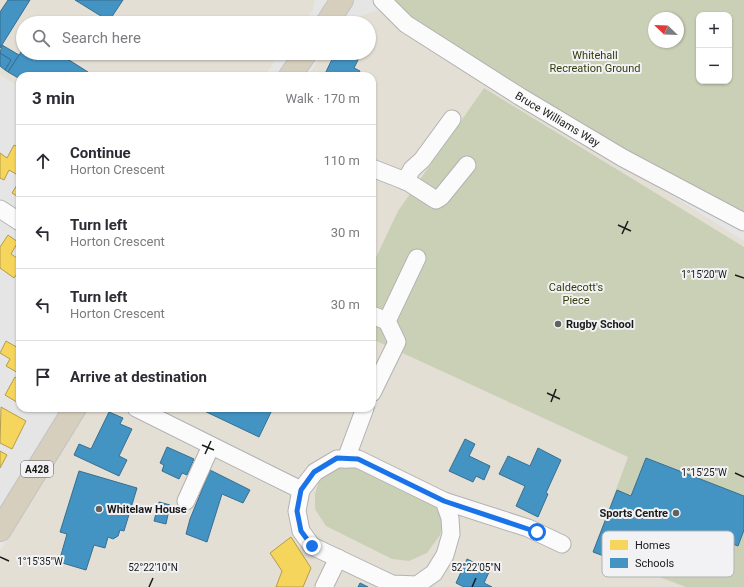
<!DOCTYPE html>
<meta charset="utf-8">
<style>
body{margin:0;font-family:Roboto,sans-serif;background:#f2f2f3;color:#2b2b33}
.controls{position:absolute;right:12px;top:12px;display:grid;overflow:hidden;border-radius:8px;box-shadow:0 1px 3px #0004}
.controls button{width:36px;height:36px;display:grid;place-items:center;padding:0;border:0;border-bottom:1px solid #e1e1e2;background:#fff;color:#2b2b33;font:20px sans-serif}
.compass{position:absolute;left:648px;top:12px;width:36px;height:36px;border-radius:50%;background:#fff;box-shadow:0 1px 3px #0004;rotate:293deg}
.stop{position:absolute;width:12px;height:12px;margin:-9px;border:3px solid #1a73e8;border-radius:50%;background:#fff}
.stop.end{background:#1a73e8;border-color:#fff;box-shadow:0 1px 4px #0008}
.list{margin:0;padding:0;list-style:none}
h2{display:flex;justify-content:space-between;align-items:center;height:52px;margin:0;padding:0 16px;font-size:17px}
h2 small{font-size:13px;font-weight:400;color:#7c7c81}
.list li{display:grid;grid-template-columns:26px 1fr auto;gap:12px;align-items:center;box-sizing:border-box;height:72px;padding:0 16px;border-top:1px solid #e1e1e2}
.list b{display:block;font-size:15px;white-space:nowrap}
.list p{margin:0;font-size:13px;white-space:nowrap;color:#7c7c81}
.list em{font-size:13px;font-style:normal;color:#7c7c81}
.icon{flex:none;width:22px;height:22px;fill:none;stroke:currentColor;stroke-width:2;stroke-linecap:round;stroke-linejoin:round}
.map{position:relative;flex:none;width:744px;height:587px;overflow:hidden}
.search{position:absolute;background:#fff;box-shadow:0 1px 3px #0004;left:16px;top:16px;width:360px;height:44px;display:flex;align-items:center;gap:10px;box-sizing:border-box;padding:0 14px;border-radius:22px;color:#7c7c81;font-size:15px}
.panel{position:absolute;background:#fff;box-shadow:0 1px 3px #0004;left:16px;top:72px;width:360px;height:340px;border-radius:12px}
.map>svg:first-child{display:block}
.education{fill:#e4dfd4}
.green{fill:#cad0b6;fill-rule:evenodd}
.homes{fill:#f6d55c;stroke:#b49d48}
.schools{fill:#4393c3;stroke:#376f91}
.lines{fill:none;stroke-linecap:round;stroke-linejoin:round}
.minor-casing{stroke:#b2b2b3;stroke-width:19}
.highway-casing{stroke:#c3c3c4;stroke-width:24}
.minor{stroke:#fbfbfb;stroke-width:17}
.highway{stroke:#d6cfbd;stroke-width:22}
.route{stroke:#1a73e8;stroke-width:5}
.ticks{fill:none;stroke:#1a1a1b;stroke-width:1.5}
.poi-dot{fill:#616162;stroke:#f2f2f4;stroke-width:1.5}
.labels{text-anchor:middle;stroke-width:4;stroke-linejoin:round;paint-order:stroke}
.shield{fill:#f2f2f4;stroke:#5b5b5c;stroke-width:1}
.shield-label{font-size:10px;font-weight:bold;fill:#1a1a1b}
.park-label{font-size:11px;fill:#353d0b;stroke:#f2f2f4}
.street-label{font-size:11px;fill:#1a1a1b;stroke:#f2f2f4}
.poi-label{font-size:11px;font-weight:bold;fill:#1a1a1b;stroke:#f2f2f4;text-anchor:start}
.key{fill:#f2f2f4;stroke:#b1b1b3;stroke-width:1}
.key-label{font-size:11px;fill:#1a1a1b}
.ticks-label{font-size:10px;text-anchor:middle;fill:#1a1a1b;stroke:#f2f2f4;stroke-width:4;stroke-linejoin:round;paint-order:stroke}
</style>
<div class="map">
<svg width="744" height="587" viewBox="0 0 744 587">
<rect width="100%" height="100%" fill="#e5e5e6"/>
<!-- education -->
<g class="education">
<path d="M0,0H315L313,10L302,23H23V53H279L265,76H20V87L0,75Z"/>
<path d="M379,10L744,241V587H0V551L86,408H372V76H308L323,53H369V23H343L345,21Z"/>
</g>
<!-- green -->
<g class="green">
<path d="M393,0H744V217L624,151L416,23ZM699,15H729V81H699ZM654,18H678V42H654Z"/>
<path d="M484,88L744,247V587H686L593,552L628,457L372,339V266L398,211Z"/>
<path d="M345,455L430,489L444,518L440,535L427,553L409,561L392,559L326,526L315,509V494L321,475Z"/>
</g>
<!-- homes -->
<g class="homes">
<path d="M14,145L20,148V168L16,174L9,170L4,180L0,178V153L7,158Z"/>
<path d="M20,180V198L12,193Z"/>
<path d="M8,235L18,242L11,254L20,260V269L14,278L0,268V247Z"/>
<path d="M6,341L20,349V374L6,366L10,359L0,353Z"/>
<path d="M15,377L20,380V404L5,395Z"/>
<path d="M1,407L26,421L12,449L0,443Z"/>
<path d="M0,451L7,455L0,468Z"/>
<path d="M291,537L311,568L303,587H276L282,571L270,553Z"/>
</g>
<!-- schools -->
<g class="schools">
<path d="M8,0H30L0,48V12Z"/>
<path d="M75,0H123L109,21Z"/>
<path d="M2,45L19,55L8,72L5,70L11,60L0,53Z"/>
<path d="M23,49V53H58L88,72L85,76H20V79L8,72Z"/>
<path d="M0,53L11,60L5,70L0,66Z"/>
<path d="M335,53L361,54L354,68L360,71L357,76H324Z"/>
<path d="M198,408H273L259,437Z"/>
<path d="M109,412L123,418L120,424L132,429L119,456L127,460L119,476L74,455L79,444L91,449Z"/>
<path d="M465,439L475,444L469,456L490,466L484,480L476,476L473,482L449,471Z"/>
<path d="M167,447L194,459L187,475L182,473L179,479L162,471L164,465L160,463Z"/>
<path d="M538,448L561,460L546,493L548,494L538,517L516,506L525,486L499,474L508,456L530,466Z"/>
<path d="M646,458L744,496V530L738,546L725,541L712,575L683,564L678,575L647,563L644,571L593,552L617,490L631,496Z"/>
<path d="M210,470L250,490L243,503L222,494L207,542L186,534L190,519Z"/>
<path d="M79,471L137,488L124,531L120,530L118,536L113,539L108,537L105,548L94,545L86,570L59,562L67,534L60,532Z"/>
<path d="M159,502L170,505L166,524L154,521Z"/>
<path d="M467,559L490,570L484,583L492,587H464L456,583Z"/>
<path d="M360,583L368,587H358Z"/>
</g>
<g class="lines">
<!-- minor casing -->
<g class="minor-casing">
<g id="minor">
<path id="s1" d="M382,0L406,24L519,96L623,158L744,222"/>
<path d="M372,168L408,182L436,200L441,197L467,165"/>
<path d="M405,181L412,169L422,160L452,119"/>
<path d="M0,209L20,222"/>
<path d="M372,315L387,321L397,342L372,393"/>
<path d="M387,321L417,258"/>
<path d="M136,408L301,490"/>
<path d="M337,459H358L444,501L450,518L451,534L445,555L434,573L417,585L392,584L312,546L301,531L297,511L301,490L315,472Z"/>
<path d="M346,459L365,408"/>
<path d="M186,501L211,446"/>
<path d="M444,501L528,528L562,544"/>
<path d="M324,587L338,558"/>
</g>
</g>
<!-- highway casing -->
<g class="highway-casing">
<g id="highway">
<path d="M327,23L342,0"/>
<path d="M290,76L306,53"/>
<path d="M0,530L75,408"/>
</g>
</g>
<!-- minor -->
<use href="#minor" class="minor"/>
<!-- highway -->
<use href="#highway" class="highway"/>
</g>
<g class="lines">
<!-- route -->
<path class="route" d="M312,546L301,531L297,511L301,490L314,472L337,458L358,459L444,501L537,532"/>
</g>
<!-- ticks -->
<path class="ticks" d="M618,225L631,231M622,234L628,221M735,275L744,278M547,393L560,399M551,402L556,389M202,445L214,450M205,454L211,441M735,473L744,477M0,557L9,561M149,587L153,578M472,587L476,578"/>
<!-- markers -->
<g class="poi-dot">
<circle cx="558" cy="324" r="4"/>
<circle cx="99" cy="509" r="4"/>
<circle cx="676" cy="513" r="4"/>
</g>
<g class="labels">
<!-- shield labels -->
<rect class="shield" x="21" y="461" width="32" height="16" rx="3"/>
<g class="shield-label">
<text x="37" y="473">A428</text>
</g>
<!-- park labels -->
<g class="park-label">
<text x="595" y="59">Whitehall<tspan x="595" dy="13">Recreation Ground</tspan></text>
<text x="576" y="291">Caldecott's<tspan x="576" dy="13">Piece</tspan></text>
</g>
<!-- street labels -->
<g class="street-label">
<text dy="4" stroke="none"><textPath href="#s1" startOffset="213">Bruce Williams Way</textPath></text>
</g>
<!-- poi labels -->
<g class="poi-label">
<text x="566" y="328">Rugby School</text>
<text x="107" y="513">Whitelaw House</text>
<text x="668" y="517" text-anchor="end">Sports Centre</text>
</g>
</g>
<!-- legend -->
<rect x="602" y="531" width="132" height="46" rx="6" class="key"/>
<rect x="610" y="540" width="18" height="10" fill="#f6d55c"/>
<rect x="610" y="558" width="18" height="10" fill="#4393c3"/>
<g class="key-label">
<text x="635" y="549">Homes</text>
<text x="635" y="567">Schools</text>
</g>
<g class="ticks-label">
<text x="704" y="278">1°15'20"W</text>
<text x="704" y="476">1°15'25"W</text>
<text x="40" y="565">1°15'35"W</text>
<text x="153" y="571">52°22'10"N</text>
<text x="476" y="571">52°22'05"N</text>
</g>
</svg>
<div class="controls">
<button>+</button>
<button>−</button>
</div>
<svg class="compass" viewBox="-18 -18 36 36"><path d="M0-13l5 13h-10z" fill="#e53935"/><path d="M0 13l5-13h-10z" fill="#7c7c81"/></svg>
<div class="stop" style="left:537px;top:532px"></div>
<div class="stop end" style="left:312px;top:546px"></div>
<div class="search"><svg class="icon" aria-label="search" viewBox="0 0 24 24"><circle cx="10" cy="10" r="6"/><path d="M15 15l6 6"/></svg>Search here</div>
<section class="panel">
<h2>3 min<small>Walk · 170 m</small></h2>
<ul class="list">
<li><svg class="icon" aria-label="ahead" viewBox="0 0 24 24"><path d="M12 20V5M6 11l6-6 6 6"/></svg><div><b>Continue</b><p>Horton Crescent</p></div><em>110 m</em></li>
<li><svg class="icon" aria-label="left" viewBox="0 0 24 24"><path d="M17 20v-9H6M10 6l-5 5 5 5"/></svg><div><b>Turn left</b><p>Horton Crescent</p></div><em>30 m</em></li>
<li><svg class="icon" aria-label="left" viewBox="0 0 24 24"><path d="M17 20v-9H6M10 6l-5 5 5 5"/></svg><div><b>Turn left</b><p>Horton Crescent</p></div><em>30 m</em></li>
<li><svg class="icon" aria-label="arrive" viewBox="0 0 24 24"><path d="M6 21V4h12l-3 4 3 4H6"/></svg><div><b>Arrive at destination</b></div></li>
</ul>
</section>
</div>
